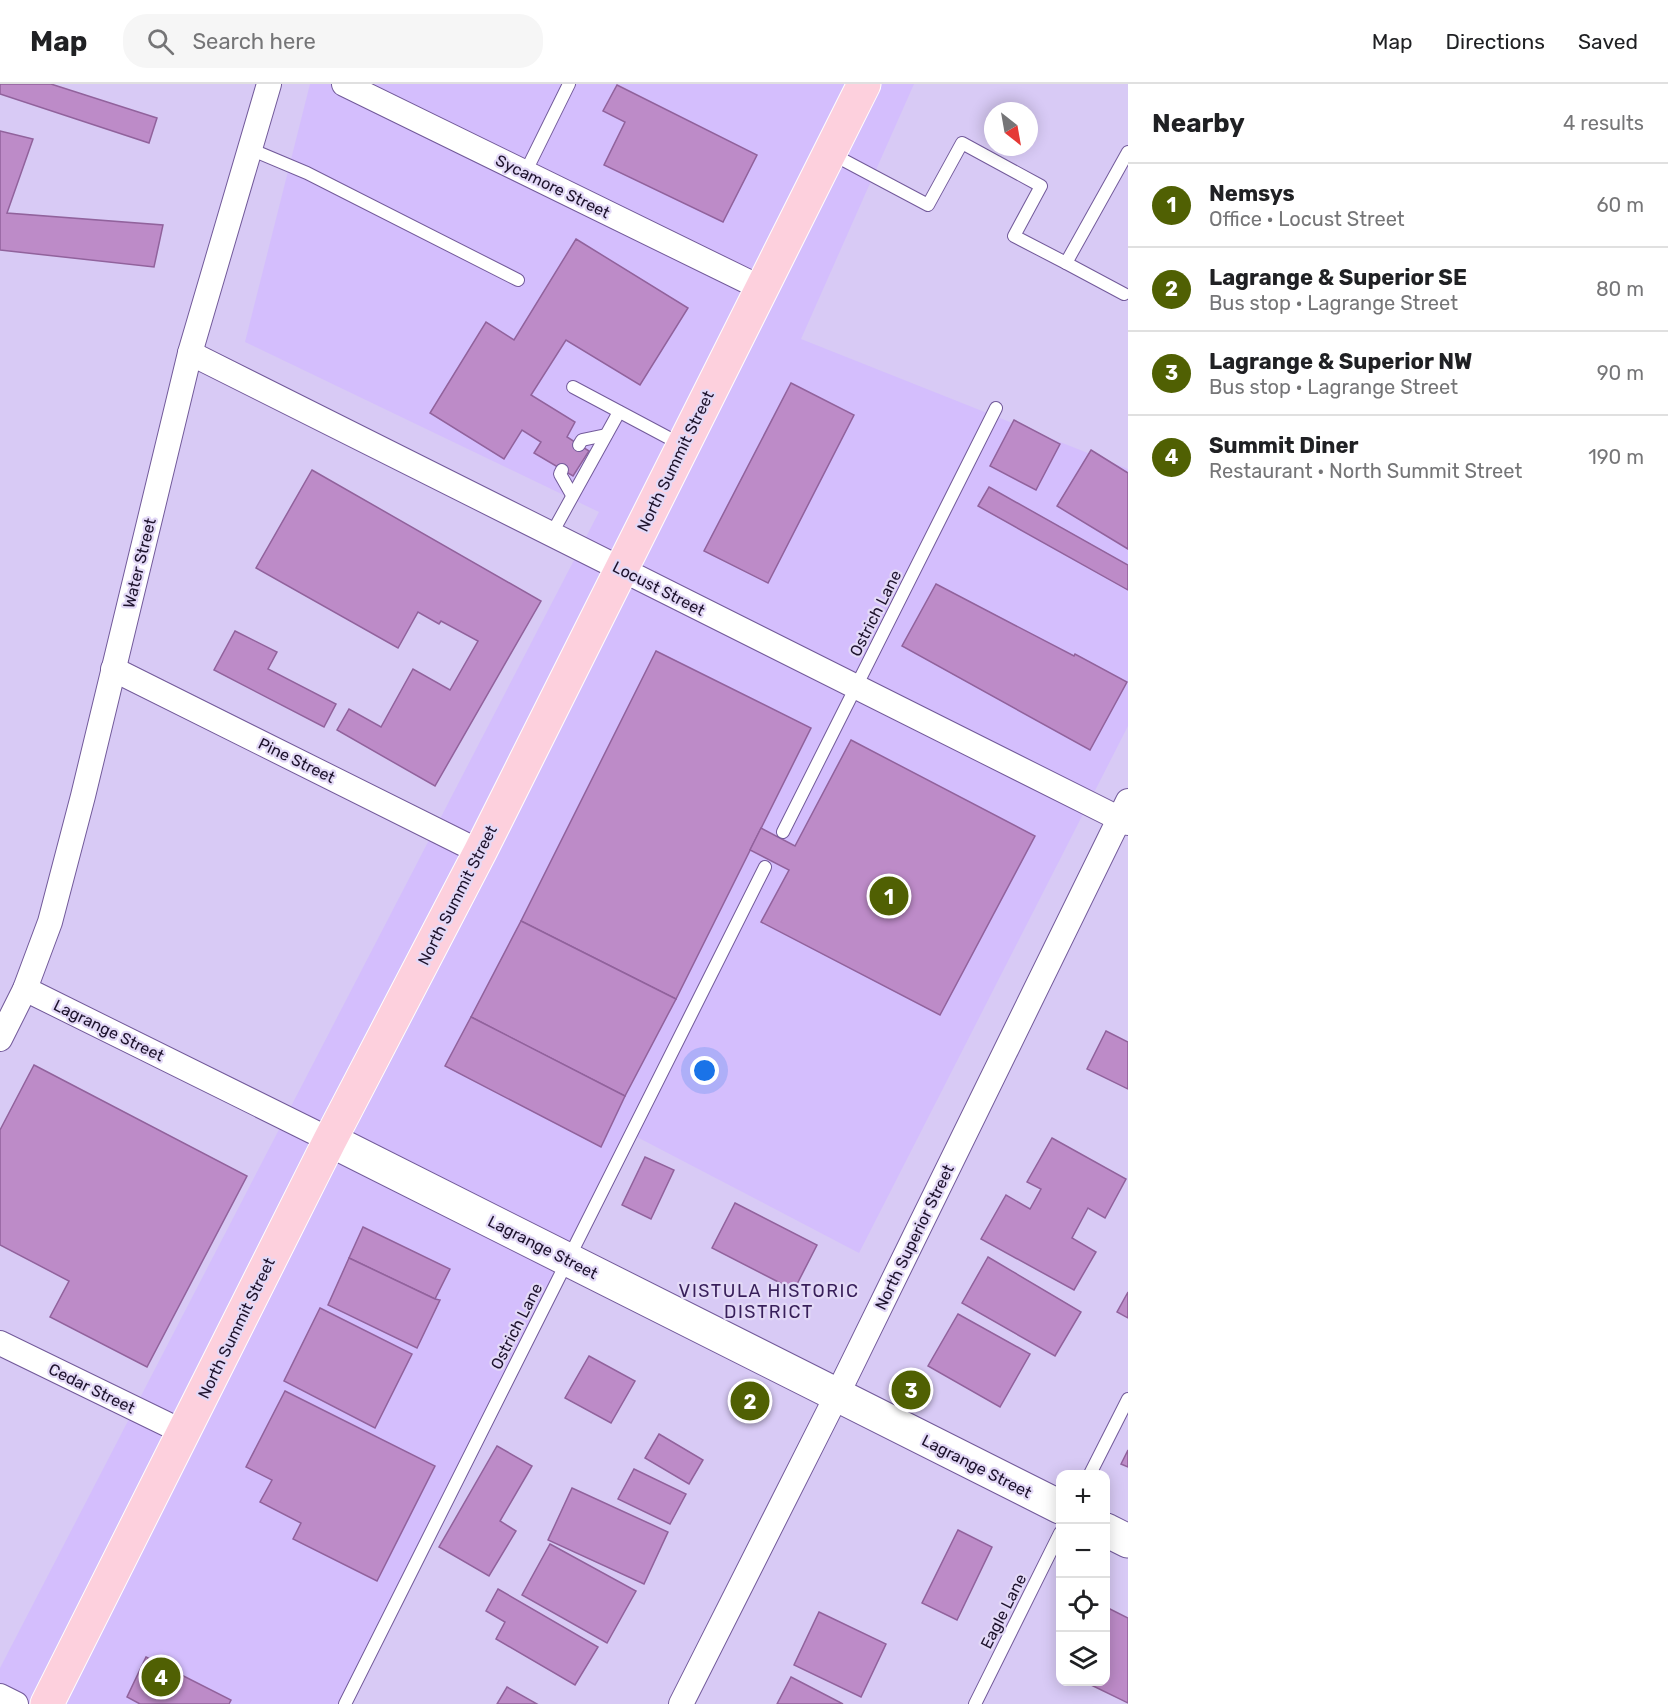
<!DOCTYPE html>
<meta charset="utf-8">
<style>
body{margin:0;font-family:Rubik,sans-serif;background:#f6f6f6;color:#202124}
.controls{position:absolute;right:18px;bottom:18px;display:grid;overflow:hidden;border-radius:12px;box-shadow:0 3px 15px #0003}
.controls button{width:54px;height:54px;display:grid;place-items:center;padding:0;border:0;border-bottom:2px solid #e0e0e0;background:#fff;color:#202124;font:30px sans-serif}
.compass{position:absolute;left:984px;top:18px;width:54px;height:54px;border-radius:50%;background:#fff;box-shadow:0 3px 15px #0003;rotate:149deg}
.you{position:absolute;left:705px;top:987px;width:21px;height:21px;margin:-15px;border:4px solid #fff;border-radius:50%;background:#1a73e8;box-shadow:0 0 0 9px #1a73e833}
.badge{display:grid;place-items:center;width:39px;height:39px;border-radius:50%;background:#506003;color:#fff;font-size:20px;font-weight:700}
.pin{position:absolute;translate:-50% -50%;border:3px solid #fff;box-shadow:0 2px 6px #0006}
.list{margin:0;padding:0;list-style:none}
h2{display:flex;justify-content:space-between;align-items:center;height:78px;margin:0;padding:0 24px;font-size:26px}
h2 small{font-size:20px;font-weight:400;color:#757577}
.list li{display:grid;grid-template-columns:39px 1fr auto;gap:18px;align-items:center;box-sizing:border-box;height:84px;padding:0 24px;border-top:2px solid #e0e0e0}
.list b{display:block;font-size:22px;white-space:nowrap}
.list p{margin:0;font-size:20px;white-space:nowrap;color:#757577}
.list em{font-size:20px;font-style:normal;color:#757577}
.icon{flex:none;width:33px;height:33px;fill:none;stroke:currentColor;stroke-width:2;stroke-linecap:round;stroke-linejoin:round}
.map{position:relative;flex:none;width:1128px;height:1620px;overflow:hidden}
header{display:flex;align-items:center;gap:36px;box-sizing:border-box;height:84px;padding:0 30px;background:#fff;border-bottom:2px solid #e0e0e0}
header strong{font-size:28px}
nav{display:flex;gap:33px;margin-inline-start:auto;font-size:21px}
.search{width:420px;height:54px;background:#f6f6f6;display:flex;align-items:center;gap:15px;box-sizing:border-box;padding:0 21px;border-radius:24px;color:#757577;font-size:22px}
main{display:flex}
aside{flex:1;background:#fff}
.map>svg:first-child{display:block}
.built{fill:#d4befd}
.building{fill:#bd8bc8;stroke:#91629c;stroke-width:1.5}
.lines{fill:none;stroke-linecap:round;stroke-linejoin:round}
.service-casing{stroke:#725a9a;stroke-width:14}
.minor-casing{stroke:#725a9a;stroke-width:26}
.secondary-casing{stroke:#725a9a;stroke-width:35}
.primary-casing{stroke:#fff;stroke-width:35}
.service{stroke:#fff;stroke-width:12}
.minor{stroke:#fff;stroke-width:24}
.secondary{stroke:#fff;stroke-width:33}
.primary{stroke:#fdd0dd;stroke-width:33}
.labels{text-anchor:middle;stroke-width:4.5;stroke-linejoin:round;paint-order:stroke}
.street-label{font-size:16px;fill:#1d122c;stroke:#e3d9f7}
.neighbourhood-label{font-size:18px;letter-spacing:1.5px;fill:#381f5a;stroke:#e3d9f7}
</style>
<header>
<strong>Map</strong>
<div class="search"><svg class="icon" aria-label="search" viewBox="0 0 24 24"><circle cx="10" cy="10" r="6"/><path d="M15 15l6 6"/></svg>Search here</div>
<nav><a>Map</a><a>Directions</a><a>Saved</a></nav>
</header>
<main>
<div class="map">
<svg width="1128" height="1620" viewBox="0 0 1128 1620">
<rect width="100%" height="100%" fill="#d8caf5"/>
<!-- built -->
<path class="built" d="M310,0H914L801,255L1128,385V642L859,1169L637,1053L352,1620H0V1584L599,428L245,258Z"/>
<!-- building -->
<g class="building">
<path d="M0,0H51L157,34L149,59L0,10Z"/>
<path d="M617,1L757,71L723,138L604,81L625,38L603,27Z"/>
<path d="M0,47L33,55L7,129L163,141L154,183L0,166Z"/>
<path d="M576,155L688,224L640,301L566,256L531,311L575,338L567,353L589,367L573,392L534,369L541,358L522,346L504,375L430,329L486,238L514,256Z"/>
<path d="M791,299L854,331L768,499L704,467Z"/>
<path d="M1014,336L1060,360L1036,406L990,382Z"/>
<path d="M1091,366L1128,389V465L1057,422Z"/>
<path d="M312,386L541,517L435,702L337,646L349,625L381,643L413,585L450,606L478,557L441,537L439,540L418,528L398,564L256,484Z"/>
<path d="M989,403L1128,481V506L978,422Z"/>
<path d="M936,500L1074,572L1075,570L1127,598L1090,666L902,562Z"/>
<path d="M235,547L277,568L268,585L336,620L324,643L214,586Z"/>
<path d="M656,567L811,644L676,915L521,837Z"/>
<path d="M851,656L1035,752L940,931L761,838L789,786L750,766L761,744L795,762Z"/>
<path d="M521,837L676,915L625,1012L471,933Z"/>
<path d="M471,933L625,1012L601,1063L445,982Z"/>
<path d="M1106,947L1128,958V1005L1087,985Z"/>
<path d="M34,981L247,1092L147,1283L50,1233L69,1197L0,1161V1046Z"/>
<path d="M1052,1054L1126,1095L1105,1134L1088,1124L1072,1154L1096,1168L1074,1206L981,1155L1006,1111L1030,1125L1041,1105L1027,1098Z"/>
<path d="M645,1073L674,1086L651,1135L622,1121Z"/>
<path d="M735,1119L817,1161L794,1206L712,1164Z"/>
<path d="M363,1143L450,1185L435,1215L349,1174Z"/>
<path d="M988,1173L1081,1228L1055,1272L962,1219Z"/>
<path d="M349,1174L435,1215L440,1216L417,1264L328,1221Z"/>
<path d="M1128,1208V1234L1117,1228Z"/>
<path d="M320,1224L412,1270L375,1344L284,1297Z"/>
<path d="M958,1230L1030,1270L1000,1323L928,1282Z"/>
<path d="M589,1272L635,1297L611,1339L565,1314Z"/>
<path d="M285,1307L435,1382L377,1497L293,1455L301,1439L260,1418L272,1396L246,1383Z"/>
<path d="M659,1350L703,1376L689,1400L645,1374Z"/>
<path d="M497,1362L532,1382L500,1437L516,1447L489,1492L439,1463Z"/>
<path d="M1128,1366V1383L1121,1380Z"/>
<path d="M634,1385L686,1410L670,1440L618,1415Z"/>
<path d="M572,1404L668,1448L644,1500L548,1456Z"/>
<path d="M958,1446L992,1463L957,1536L922,1519Z"/>
<path d="M550,1460L636,1507L607,1559L522,1511Z"/>
<path d="M498,1505L598,1563L575,1601L496,1555L505,1538L486,1527Z"/>
<path d="M1106,1523L1128,1534V1619L1085,1598H1106Z"/>
<path d="M819,1528L886,1560L861,1613L794,1581Z"/>
<path d="M146,1573L231,1616L229,1620H140L127,1613Z"/>
<path d="M791,1593L843,1620H777Z"/>
<path d="M507,1603L537,1620H497Z"/>
</g>
<g class="lines">
<!-- service casing -->
<g class="service-casing">
<g id="service">
<path d="M250,65L307,89L518,196"/>
<path d="M832,70L928,121L962,59L1041,102L1014,152L1066,179L1128,68"/>
<path d="M525,89L569,0"/>
<path d="M1066,179L1124,210"/>
<path d="M573,303L682,361"/>
<path d="M579,361L582,356L606,351"/>
<path d="M562,386L560,390L572,411"/>
<path d="M551,451L619,328"/>
<path d="M783,748L996,324"/>
<path d="M1090,1390L1128,1315"/>
<path d="M345,1620L765,783"/>
<path d="M975,1620L1060,1449"/>
</g>
</g>
<!-- minor casing -->
<g class="minor-casing">
<g id="minor">
<path d="M344,0L761,204"/>
<path d="M190,269L1128,739"/>
<path d="M113,585L480,768"/>
<path d="M25,905L330,1056"/>
<path d="M0,955L25,905L50,838L83,712L190,269L269,0"/>
<path d="M0,1259L185,1349"/>
<path d="M0,1612L16,1620"/>
<path d="M681,1620L837,1311L1128,717"/>
</g>
</g>
<!-- secondary casing -->
<g class="secondary-casing">
<g id="secondary">
<path d="M330,1056L1060,1423"/>
<path d="M1106,1446L1128,1457"/>
</g>
</g>
<!-- primary casing -->
<g class="primary-casing">
<path id="primary" d="M47,1620L330,1056L480,768L864,0"/>
</g>
<!-- service -->
<use href="#service" class="service"/>
<!-- minor -->
<use href="#minor" class="minor"/>
<!-- secondary -->
<use href="#secondary" class="secondary"/>
<!-- primary -->
<use href="#primary" class="primary"/>
</g>
<g class="labels">
<!-- street labels -->
<g class="street-label">
<text transform="translate(553 102) rotate(26)" y="6">Sycamore Street</text>
<text transform="translate(675 377) rotate(-64)" y="6">North Summit Street</text>
<text transform="translate(139 479) rotate(-76)" y="6">Water Street</text>
<text transform="translate(659 504) rotate(27)" y="6">Locust Street</text>
<text transform="translate(875 529) rotate(-63)" y="6">Ostrich Lane</text>
<text transform="translate(297 676) rotate(26)" y="6">Pine Street</text>
<text transform="translate(457 811) rotate(-63)" y="6">North Summit Street</text>
<text transform="translate(109 946) rotate(26)" y="6">Lagrange Street</text>
<text transform="translate(914 1153) rotate(-64)" y="6">North Superior Street</text>
<text transform="translate(543 1163) rotate(27)" y="6">Lagrange Street</text>
<text transform="translate(516 1242) rotate(-63)" y="6">Ostrich Lane</text>
<text transform="translate(236 1244) rotate(-64)" y="6">North Summit Street</text>
<text transform="translate(92 1304) rotate(26)" y="6">Cedar Street</text>
<text transform="translate(977 1382) rotate(27)" y="6">Lagrange Street</text>
<text transform="translate(1003 1527) rotate(-63)" y="6">Eagle Lane</text>
</g>
<!-- neighbourhood labels -->
<g class="neighbourhood-label">
<text x="769" y="1213">VISTULA HISTORIC<tspan x="769" dy="21">DISTRICT</tspan></text>
</g>
</g>
</svg>
<div class="controls">
<button>+</button>
<button>−</button>
<button><svg class="icon" aria-label="locate" viewBox="0 0 24 24"><circle cx="12" cy="12" r="6"/><path d="M12 2v4M12 18v4M2 12h4M18 12h4"/></svg></button>
<button><svg class="icon" aria-label="layers" viewBox="0 0 24 24"><path d="M12 4l9 5-9 5-9-5zM3 14l9 5 9-5"/></svg></button>
</div>
<svg class="compass" viewBox="-18 -18 36 36"><path d="M0-13l5 13h-10z" fill="#e53935"/><path d="M0 13l5-13h-10z" fill="#757577"/></svg>
<div class="you"></div>
<div class="pin badge" style="left:889px;top:812px">1</div>
<div class="pin badge" style="left:750px;top:1317px">2</div>
<div class="pin badge" style="left:911px;top:1306px">3</div>
<div class="pin badge" style="left:161px;top:1593px">4</div>
</div>
<aside>
<h2>Nearby<small>4 results</small></h2>
<ul class="list">
<li><span class="badge">1</span><div><b>Nemsys</b><p>Office · Locust Street</p></div><em>60 m</em></li>
<li><span class="badge">2</span><div><b>Lagrange &amp; Superior SE</b><p>Bus stop · Lagrange Street</p></div><em>80 m</em></li>
<li><span class="badge">3</span><div><b>Lagrange &amp; Superior NW</b><p>Bus stop · Lagrange Street</p></div><em>90 m</em></li>
<li><span class="badge">4</span><div><b>Summit Diner</b><p>Restaurant · North Summit Street</p></div><em>190 m</em></li>
</ul>
</aside>
</main>
